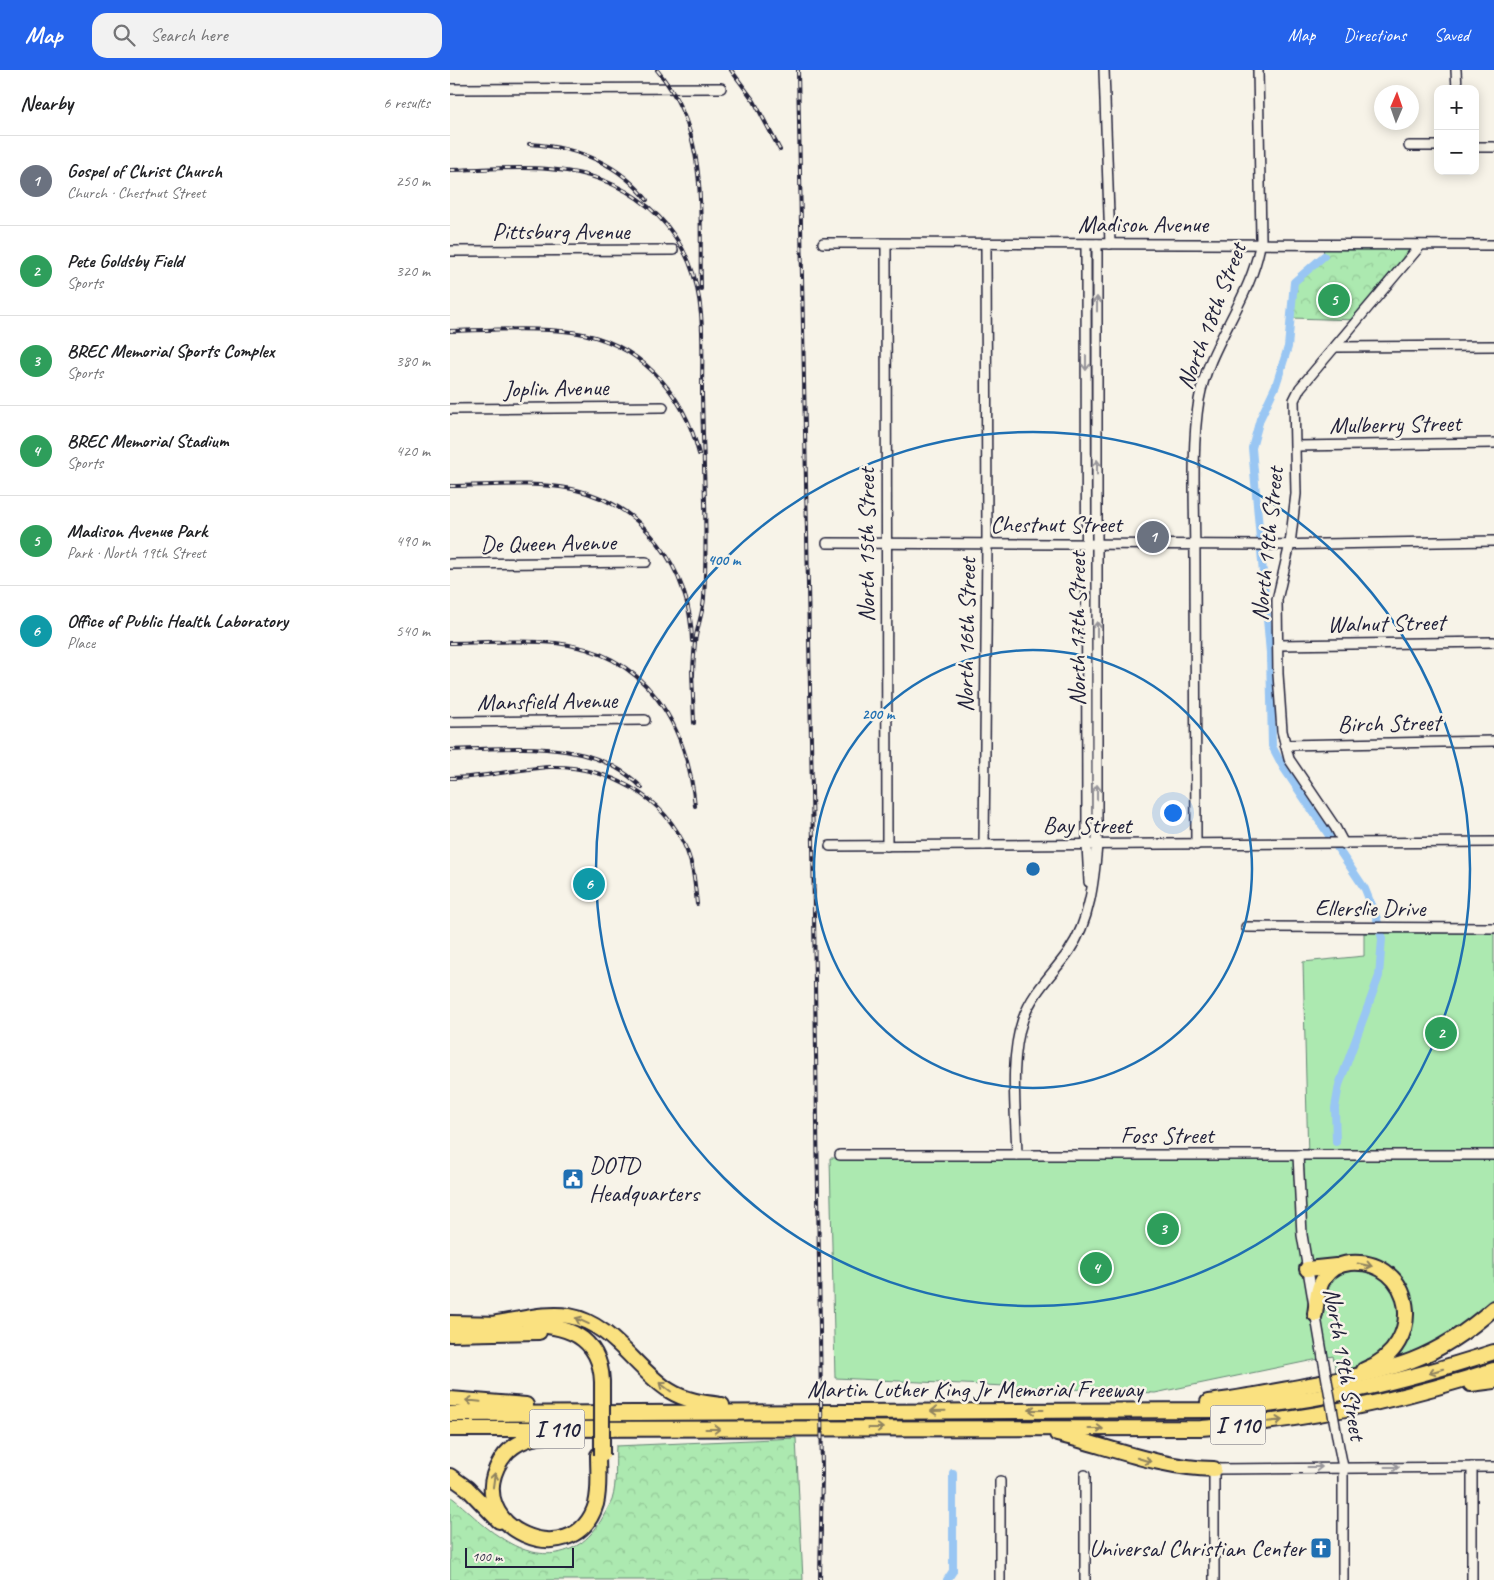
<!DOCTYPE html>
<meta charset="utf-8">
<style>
body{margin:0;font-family:Caveat,sans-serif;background:#f2f2f2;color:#202124}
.controls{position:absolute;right:15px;top:15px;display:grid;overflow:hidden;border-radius:10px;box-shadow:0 2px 12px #0003}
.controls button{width:45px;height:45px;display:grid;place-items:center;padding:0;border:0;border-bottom:1px solid #e0e0e0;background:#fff;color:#202124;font:25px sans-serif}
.compass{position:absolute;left:924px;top:15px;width:45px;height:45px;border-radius:50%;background:#fff;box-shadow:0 2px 12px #0003;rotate:2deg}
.scale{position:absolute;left:15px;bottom:12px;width:109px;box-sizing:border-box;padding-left:5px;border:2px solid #22223b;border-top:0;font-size:14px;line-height:18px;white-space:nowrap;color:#22223b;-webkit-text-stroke:4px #f7f3e8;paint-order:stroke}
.you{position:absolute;left:722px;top:742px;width:18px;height:18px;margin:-12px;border:4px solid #fff;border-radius:50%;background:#1a73e8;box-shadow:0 0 0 8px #1a73e833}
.badge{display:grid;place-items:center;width:32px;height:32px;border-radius:50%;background:#2563eb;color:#fff;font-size:16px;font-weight:700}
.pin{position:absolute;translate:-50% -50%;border:2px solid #fff;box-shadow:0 1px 5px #0006}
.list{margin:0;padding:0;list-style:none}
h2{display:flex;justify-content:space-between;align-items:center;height:65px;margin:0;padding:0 20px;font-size:21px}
h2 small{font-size:16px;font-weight:400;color:#757577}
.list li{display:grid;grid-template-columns:32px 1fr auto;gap:15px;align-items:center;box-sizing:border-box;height:90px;padding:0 20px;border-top:1px solid #e0e0e0}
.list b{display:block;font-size:19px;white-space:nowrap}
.list p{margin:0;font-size:16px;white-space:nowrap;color:#757577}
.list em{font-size:16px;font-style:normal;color:#757577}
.icon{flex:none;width:28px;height:28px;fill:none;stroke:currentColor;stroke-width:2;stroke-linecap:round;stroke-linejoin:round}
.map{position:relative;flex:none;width:1044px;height:1510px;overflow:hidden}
header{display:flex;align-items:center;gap:30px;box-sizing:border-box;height:70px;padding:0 25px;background:#2563eb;color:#fff}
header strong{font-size:24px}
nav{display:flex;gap:28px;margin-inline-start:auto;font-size:18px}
.search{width:350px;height:45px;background:#f2f2f2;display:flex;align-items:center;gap:12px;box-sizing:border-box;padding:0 18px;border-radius:15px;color:#757577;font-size:19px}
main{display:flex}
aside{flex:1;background:#fff}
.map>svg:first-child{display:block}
.forest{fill:url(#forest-crowns);stroke:#678676}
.pitch{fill:#ace9b0;stroke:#678676}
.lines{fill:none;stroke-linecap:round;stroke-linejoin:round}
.canal{stroke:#99c6f3;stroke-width:8}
.minor-casing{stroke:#22223b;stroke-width:12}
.highway-casing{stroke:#22223b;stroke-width:18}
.minor{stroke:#f7f3e8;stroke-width:9}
.highway{stroke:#fae180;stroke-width:14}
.rail-casing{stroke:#22223b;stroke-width:4}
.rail{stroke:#f7f3e8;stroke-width:2;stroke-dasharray:5.5;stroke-linecap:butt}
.minor-bridge-casing{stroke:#22223b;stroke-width:12;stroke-linecap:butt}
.highway-bridge-casing{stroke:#22223b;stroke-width:18;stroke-linecap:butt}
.minor-bridge{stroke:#f7f3e8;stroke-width:9}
.highway-bridge{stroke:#fae180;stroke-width:14}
.oneway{stroke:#97959a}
.oneway2{stroke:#8e825e}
.ring{fill:none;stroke:#1f6fb2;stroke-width:2.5}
.labels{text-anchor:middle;stroke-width:5;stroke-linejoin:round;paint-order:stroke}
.shield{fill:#f7f3e8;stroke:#62616f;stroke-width:1}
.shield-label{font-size:22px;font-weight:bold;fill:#22223b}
.street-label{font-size:24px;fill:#22223b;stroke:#f7f3e8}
.poi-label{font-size:24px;fill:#22223b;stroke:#f7f3e8;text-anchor:start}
.centre{fill:#1f6fb2;stroke:#f7f3e8;stroke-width:2.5}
.ring-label{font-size:15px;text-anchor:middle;font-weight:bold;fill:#1f6fb2;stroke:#f7f3e8;stroke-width:5;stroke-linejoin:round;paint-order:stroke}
</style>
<header>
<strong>Map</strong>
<div class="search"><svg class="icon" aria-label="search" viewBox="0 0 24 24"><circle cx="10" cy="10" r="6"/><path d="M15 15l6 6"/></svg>Search here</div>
<nav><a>Map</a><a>Directions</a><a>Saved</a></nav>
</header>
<main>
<aside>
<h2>Nearby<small>6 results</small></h2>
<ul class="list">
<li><span class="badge" style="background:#6b7280">1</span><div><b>Gospel of Christ Church</b><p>Church · Chestnut Street</p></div><em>250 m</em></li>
<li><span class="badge" style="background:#2e9e5b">2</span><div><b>Pete Goldsby Field</b><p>Sports</p></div><em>320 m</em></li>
<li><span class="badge" style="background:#2e9e5b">3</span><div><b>BREC Memorial Sports Complex</b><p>Sports</p></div><em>380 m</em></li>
<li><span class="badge" style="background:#2e9e5b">4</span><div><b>BREC Memorial Stadium</b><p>Sports</p></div><em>420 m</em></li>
<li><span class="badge" style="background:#2e9e5b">5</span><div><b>Madison Avenue Park</b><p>Park · North 19th Street</p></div><em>490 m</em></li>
<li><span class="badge" style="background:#0f9aa8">6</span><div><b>Office of Public Health Laboratory</b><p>Place</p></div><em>540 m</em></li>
</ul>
</aside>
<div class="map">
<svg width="1044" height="1510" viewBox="0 0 1044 1510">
<defs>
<pattern id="forest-crowns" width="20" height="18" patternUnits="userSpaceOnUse" patternTransform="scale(1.25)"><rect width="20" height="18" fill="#ace9b0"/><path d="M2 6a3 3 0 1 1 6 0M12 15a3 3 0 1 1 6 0" fill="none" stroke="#94c898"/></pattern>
</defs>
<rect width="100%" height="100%" fill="#f7f3e8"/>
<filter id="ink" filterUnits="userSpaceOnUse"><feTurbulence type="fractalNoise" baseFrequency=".02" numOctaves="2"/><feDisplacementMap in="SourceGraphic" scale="10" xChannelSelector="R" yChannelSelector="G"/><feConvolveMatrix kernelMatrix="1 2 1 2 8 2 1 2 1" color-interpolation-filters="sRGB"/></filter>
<g filter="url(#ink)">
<!-- forest -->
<g class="forest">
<path d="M873,175L970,176L908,250L841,248L845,212L874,186Z"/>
<path d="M346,1368L353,1510H0V1426C17,1439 32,1456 50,1467C89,1494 130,1489 153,1447C156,1441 160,1435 162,1430C167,1414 165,1393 166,1376Z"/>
</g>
<!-- pitch -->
<path class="pitch" d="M914,863H1044V1229L979,1279L886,1302L883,1286L705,1323L385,1308L380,1088H858L853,892L914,886Z"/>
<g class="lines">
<!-- canal -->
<g class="canal">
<path d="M874,186L844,212L838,277L826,315L810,349L802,378L820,583L822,676L833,697L915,819L927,849L932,869L929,906L889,1015L885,1038L886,1072"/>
<path d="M497,1510L503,1501V1403"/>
</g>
<!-- minor casing -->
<g class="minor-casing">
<g id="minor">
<path d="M654,0L660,174"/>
<path d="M1006,0L1007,19"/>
<path d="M0,19L271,18"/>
<path d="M959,76H988"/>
<path d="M1025,77H1044"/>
<path d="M373,173L1044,175"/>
<path d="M436,174L437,776"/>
<path d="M636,174L637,775L639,812"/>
<path d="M0,181L223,180"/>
<path d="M886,277L1044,276"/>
<path d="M0,339L213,337"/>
<path d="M846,376L1044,373"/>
<path d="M377,473L817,475L1044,471"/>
<path d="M0,494L196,492"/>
<path d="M828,575L1044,572"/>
<path d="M0,652L195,650"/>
<path d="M835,675L1044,671"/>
<path d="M894,774L885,757L839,689L832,661L828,604L827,530L840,474L846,424L844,330L850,318L970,176"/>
<path d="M534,775L537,474L536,174"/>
<path d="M746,775C746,681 746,587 745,492C745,442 741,378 749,330C759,272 803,228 811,169L808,0"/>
<path d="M380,776L1044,772"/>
<path d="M796,857L1044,858"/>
<path d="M390,1085H1044"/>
<path d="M567,1085C566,1043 559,989 573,949C583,921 603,904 619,881C640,851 644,810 647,775V174"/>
<path d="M848,1085L852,1165L873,1288"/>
<path d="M888,1372L893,1397V1510"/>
<path d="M550,1411V1510"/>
<path d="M635,1510V1405"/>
<path d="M764,1510V1399L1044,1397"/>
<path d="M1022,1510V1397"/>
</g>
</g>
<!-- highway casing -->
<g class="highway-casing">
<g id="highway">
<path d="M857,1199L886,1196"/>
<path d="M865,1244C867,1232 867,1218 874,1208C880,1199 890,1194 900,1193C964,1188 979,1275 914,1300"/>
<path d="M0,1253L55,1254"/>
<path d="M47,1253C70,1250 96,1242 119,1246C162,1253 186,1300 220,1321C236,1331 255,1333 272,1335"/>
<path d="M79,1255C123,1255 154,1271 152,1320"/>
<path d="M0,1264L89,1262"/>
<path d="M1021,1314L1044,1311"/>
<path d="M0,1329L76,1335"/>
<path d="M758,1332C792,1328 826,1321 860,1315C939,1300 981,1294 1044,1238"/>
<path d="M0,1344L768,1340C865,1333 951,1312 1044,1282"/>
<path d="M0,1359L751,1358C852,1352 948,1331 1044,1300"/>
<path d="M607,1364C660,1377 709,1398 764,1399"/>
<path d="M97,1366C79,1367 61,1374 51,1390C9,1457 124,1507 146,1434C150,1418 148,1401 148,1385"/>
<path d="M0,1406L17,1418L49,1451"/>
</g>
</g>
<!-- minor -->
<use href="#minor" class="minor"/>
<!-- highway -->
<use href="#highway" class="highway"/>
<!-- rail casing -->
<g class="rail-casing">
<g id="rail">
<path d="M207,0C260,64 249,141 251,219"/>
<path d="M281,0L304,31L330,80"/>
<path d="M348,0L363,773L372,1402L370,1510"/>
<path d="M79,74C126,77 168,92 197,130"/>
<path d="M0,100C54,99 114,91 164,115C198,131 224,158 239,192C256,232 252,281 252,323C253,391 258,460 254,528C253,543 247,557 245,572C244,584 243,595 243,606"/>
<path d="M0,261C40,260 82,257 122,262C188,271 234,322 249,384"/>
<path d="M0,416C40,416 82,411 122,419C193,434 241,499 242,571"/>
<path d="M0,573C35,573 71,569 106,573C196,583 237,654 245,736"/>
<path d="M242,601L244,653"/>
<path d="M0,680C64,679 144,667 192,718"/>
<path d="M0,708C33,708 66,699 99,697C156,695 215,726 237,781C244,798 245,816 247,834"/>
</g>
</g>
<!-- rail -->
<use href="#rail" class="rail"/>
<!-- minor-bridge casing -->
<g class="minor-bridge-casing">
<path id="minor-bridge" d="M873,1288L888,1372"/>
</g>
<!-- highway-bridge casing -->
<g class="highway-bridge-casing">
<path id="highway-bridge" d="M152,1385V1320"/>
</g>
<!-- minor-bridge -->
<use href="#minor-bridge" class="minor-bridge"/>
<!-- highway-bridge -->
<use href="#highway-bridge" class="highway-bridge"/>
</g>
<!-- one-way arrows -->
<defs><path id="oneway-shaft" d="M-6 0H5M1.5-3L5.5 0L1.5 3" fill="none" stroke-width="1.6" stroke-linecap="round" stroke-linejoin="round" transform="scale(1.25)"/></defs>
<g class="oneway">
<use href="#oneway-shaft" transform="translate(647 234) rotate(-90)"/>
<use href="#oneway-shaft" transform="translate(636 293) rotate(90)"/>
<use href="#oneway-shaft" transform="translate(647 397) rotate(-90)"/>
<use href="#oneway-shaft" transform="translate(647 559) rotate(-90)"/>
<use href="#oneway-shaft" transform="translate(647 722) rotate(-90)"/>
<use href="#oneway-shaft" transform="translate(865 1397)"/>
<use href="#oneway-shaft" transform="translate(942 1397)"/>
</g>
<g class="oneway2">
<use href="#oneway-shaft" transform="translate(915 1195) rotate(11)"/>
<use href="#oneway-shaft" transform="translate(132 1251) rotate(-156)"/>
<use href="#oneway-shaft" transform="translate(986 1301) rotate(163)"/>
<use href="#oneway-shaft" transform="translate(215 1317) rotate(-143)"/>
<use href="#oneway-shaft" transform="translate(23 1331) rotate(-174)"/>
<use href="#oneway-shaft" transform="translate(586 1340) rotate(180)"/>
<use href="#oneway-shaft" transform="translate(488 1341) rotate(179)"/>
<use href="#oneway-shaft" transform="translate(825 1351) rotate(-6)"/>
<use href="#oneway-shaft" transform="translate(426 1358)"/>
<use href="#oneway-shaft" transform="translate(263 1359)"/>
<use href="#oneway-shaft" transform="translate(646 1359)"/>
<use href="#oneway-shaft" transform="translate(694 1390) rotate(17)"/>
<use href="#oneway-shaft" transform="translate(44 1410) rotate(-82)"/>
</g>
</g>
<!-- distance rings -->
<g class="ring">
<circle cx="583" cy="799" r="219"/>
<circle cx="583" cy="799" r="437"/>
</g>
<!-- icons -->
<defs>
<g id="civic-square" transform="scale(1.125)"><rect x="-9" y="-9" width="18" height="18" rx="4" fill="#1f6fb2" stroke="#f7f3e8"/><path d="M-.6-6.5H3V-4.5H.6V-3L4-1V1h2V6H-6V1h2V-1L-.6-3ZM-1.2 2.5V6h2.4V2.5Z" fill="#fff"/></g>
<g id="church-square" transform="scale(1.125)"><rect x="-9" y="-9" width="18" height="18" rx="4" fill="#1f6fb2" stroke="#f7f3e8"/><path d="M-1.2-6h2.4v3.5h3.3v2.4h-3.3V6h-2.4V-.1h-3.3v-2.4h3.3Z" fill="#fff"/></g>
</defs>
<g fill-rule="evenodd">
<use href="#civic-square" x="123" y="1109"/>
<use href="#church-square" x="871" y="1478"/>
</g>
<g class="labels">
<!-- shield labels -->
<g class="shield">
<rect x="760.5" y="1335.5" width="55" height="39" rx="4"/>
<rect x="79.5" y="1339.5" width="55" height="39" rx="4"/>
</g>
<g class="shield-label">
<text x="788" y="1363">I 110</text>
<text x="107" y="1367">I 110</text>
</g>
<!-- street labels -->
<g class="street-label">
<text x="693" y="162">Madison Avenue</text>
<text x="111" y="169">Pittsburg Avenue</text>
<text transform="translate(761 246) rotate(-69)" y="8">North 18th Street</text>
<text transform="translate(106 318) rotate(-1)" y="8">Joplin Avenue</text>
<text transform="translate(945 354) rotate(-1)" y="8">Mulberry Street</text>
<text x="606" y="462">Chestnut Street</text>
<text transform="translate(98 473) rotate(-1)" y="8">De Queen Avenue</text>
<text transform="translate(817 474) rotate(-84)" y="8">North 19th Street</text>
<text transform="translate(416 475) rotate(-90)" y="8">North 15th Street</text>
<text transform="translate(936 553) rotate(-1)" y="8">Walnut Street</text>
<text transform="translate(627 559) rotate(-90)" y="8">North 17th Street</text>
<text transform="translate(516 565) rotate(-89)" y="8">North 16th Street</text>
<text transform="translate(97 631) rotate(-1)" y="8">Mansfield Avenue</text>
<text transform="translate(939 653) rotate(-1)" y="8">Birch Street</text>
<text x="637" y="763">Bay Street</text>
<text x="920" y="846">Ellerslie Drive</text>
<text x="717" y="1073">Foss Street</text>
<text transform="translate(895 1294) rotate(80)" y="8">North 19th Street</text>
<text x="525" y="1327">Martin Luther King Jr Memorial Freeway</text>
</g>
<!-- poi labels -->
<g class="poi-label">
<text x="139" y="1103">DOTD<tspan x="139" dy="28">Headquarters</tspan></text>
<text x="855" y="1486" text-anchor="end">Universal Christian Center</text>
</g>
</g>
<circle cx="583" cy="799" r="8" class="centre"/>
<g class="ring-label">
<text x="274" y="495">400 m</text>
<text x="428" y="649">200 m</text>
</g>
</svg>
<div class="controls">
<button>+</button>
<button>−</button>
</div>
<svg class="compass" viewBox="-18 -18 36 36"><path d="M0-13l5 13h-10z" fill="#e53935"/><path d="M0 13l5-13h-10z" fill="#757577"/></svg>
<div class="scale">100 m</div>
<div class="you"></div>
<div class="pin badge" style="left:703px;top:467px;background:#6b7280">1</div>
<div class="pin badge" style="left:991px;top:963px;background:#2e9e5b">2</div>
<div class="pin badge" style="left:713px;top:1159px;background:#2e9e5b">3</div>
<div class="pin badge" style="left:646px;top:1198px;background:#2e9e5b">4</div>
<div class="pin badge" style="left:884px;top:230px;background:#2e9e5b">5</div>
<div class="pin badge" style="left:139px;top:814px;background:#0f9aa8">6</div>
</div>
</main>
